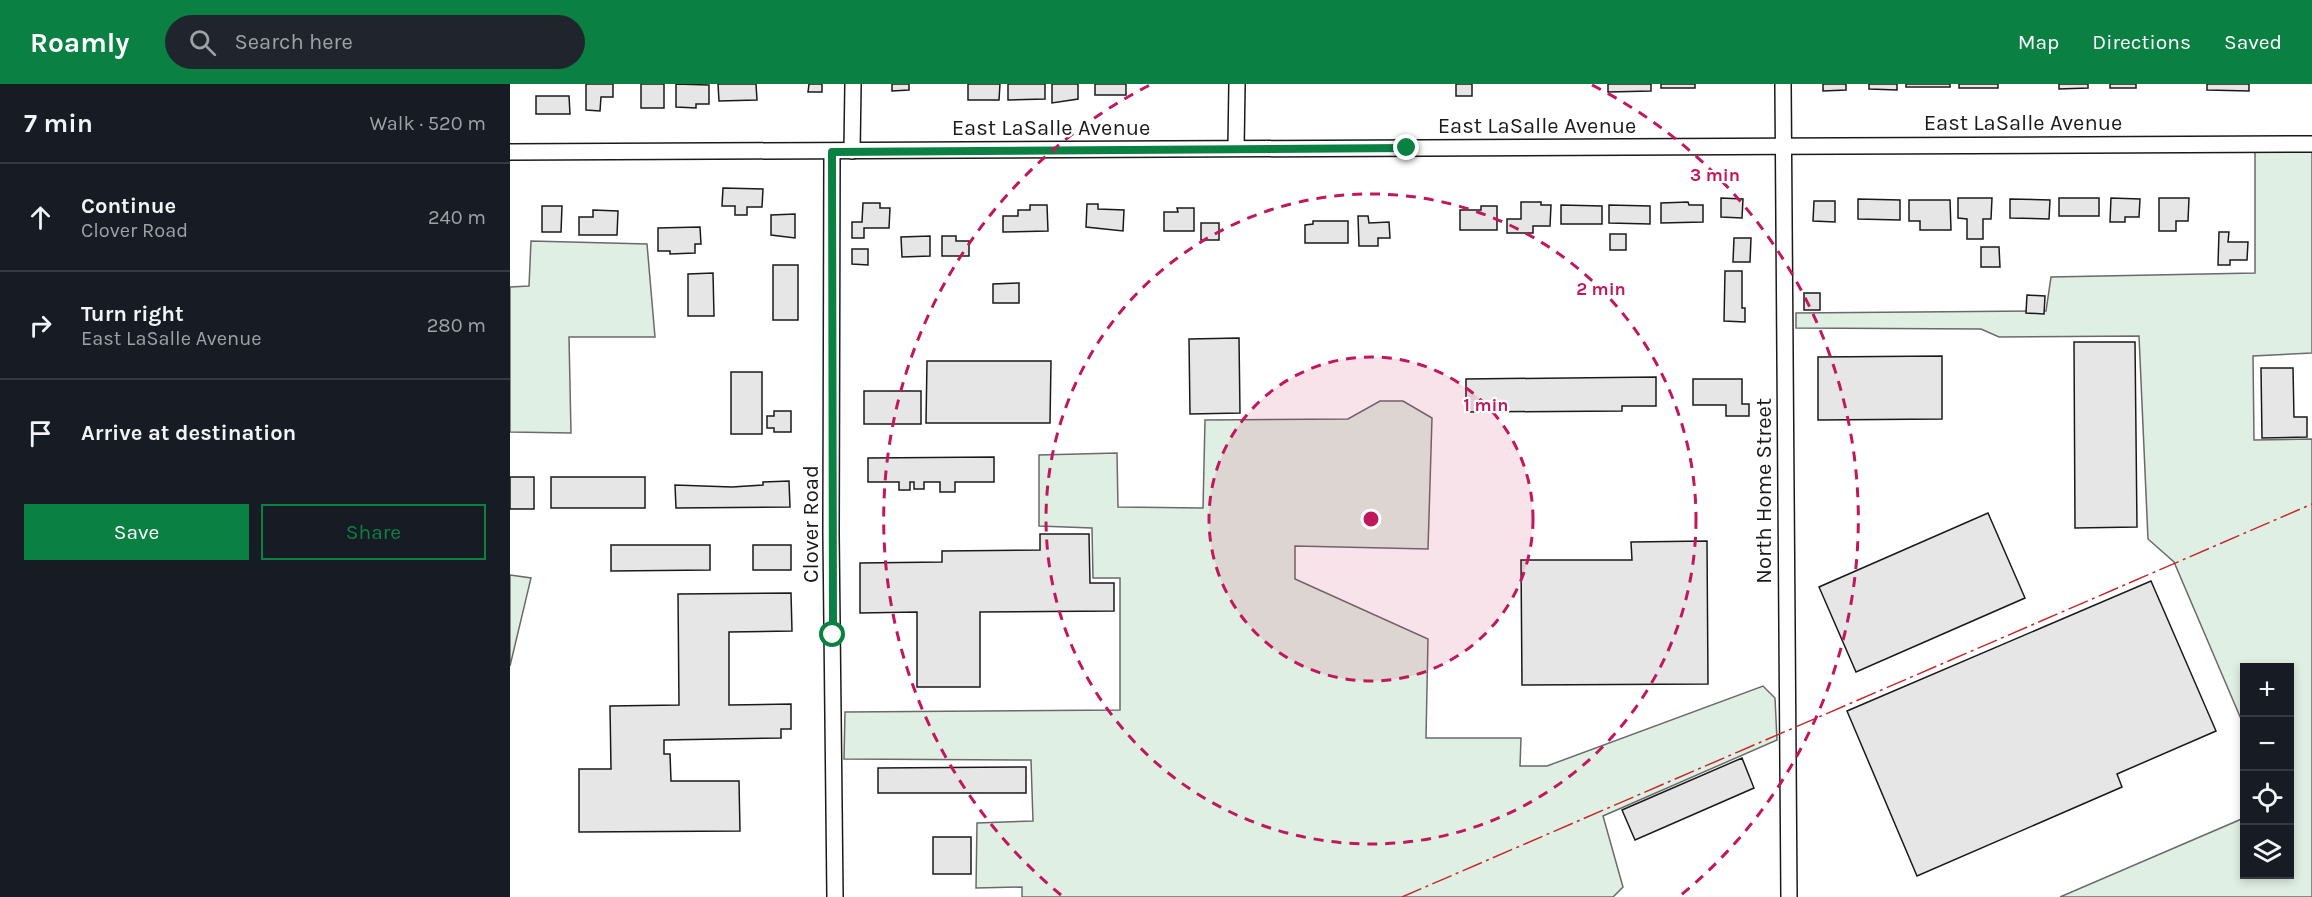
<!DOCTYPE html>
<meta charset="utf-8">
<style>
body{margin:0;font-family:Karla,sans-serif;background:#20242c;color:#f1f3f6}
.controls{position:absolute;right:18px;bottom:18px;display:grid;overflow:hidden;border-radius:0px;box-shadow:0 3px 9px #0003}
.controls button{width:54px;height:54px;display:grid;place-items:center;padding:0;border:0;border-bottom:2px solid #363941;background:#171b24;color:#f1f3f6;font:30px sans-serif}
.stop{position:absolute;width:18px;height:18px;margin:-14px;border:4px solid #0b8043;border-radius:50%;background:#fff}
.stop.end{background:#0b8043;border-color:#fff;box-shadow:0 2px 6px #0008}
.list{margin:0;padding:0;list-style:none}
h2{display:flex;justify-content:space-between;align-items:center;height:78px;margin:0;padding:0 24px;font-size:26px}
h2 small{font-size:20px;font-weight:400;color:#9ea1a6}
.list li{display:grid;grid-template-columns:39px 1fr auto;gap:18px;align-items:center;box-sizing:border-box;height:108px;padding:0 24px;border-top:2px solid #363941}
.list b{display:block;font-size:22px;white-space:nowrap}
.list p{margin:0;font-size:20px;white-space:nowrap;color:#9ea1a6}
.list em{font-size:20px;font-style:normal;color:#9ea1a6}
.actions{display:flex;gap:12px;padding:18px 24px}
.actions a{flex:1;padding:14px 0;border:2px solid #0b8043;border-radius:0px;text-align:center;font-size:21px;color:#0b8043}
.actions .main{background:#0b8043;color:#fff}
.icon{flex:none;width:33px;height:33px;fill:none;stroke:currentColor;stroke-width:2;stroke-linecap:round;stroke-linejoin:round}
.map{position:relative;flex:none;width:1802px;height:813px;overflow:hidden}
header{display:flex;align-items:center;gap:36px;box-sizing:border-box;height:84px;padding:0 30px;background:#0b8043;color:#fff}
header strong{font-size:28px}
nav{display:flex;gap:33px;margin-inline-start:auto;font-size:21px}
.search{width:420px;height:54px;background:#20242c;display:flex;align-items:center;gap:15px;box-sizing:border-box;padding:0 21px;border-radius:33px;color:#9ea1a6;font-size:22px}
main{display:flex}
aside{flex:1;background:#171b24}
.map>svg:first-child{display:block}
.green{fill:#e0efe3;stroke:#6a6a6a;stroke-width:1.5}
.building{fill:#e6e6e6;stroke:#1a1a1a;stroke-width:1.5}
.lines{fill:none;stroke-linecap:round;stroke-linejoin:round}
.minor-casing{stroke:#1a1a1a;stroke-width:18}
.minor{stroke:#fff;stroke-width:15}
.power{stroke:#c62828;stroke-width:1.5;stroke-dasharray:21 4.5 3 4.5;stroke-linecap:butt}
.route{stroke:#0b8043;stroke-width:8}
.ring{fill:none;stroke:#c2185b;stroke-width:3;stroke-dasharray:10 8}
.labels{text-anchor:middle;stroke-width:4.5;stroke-linejoin:round;paint-order:stroke}
.street-label{font-size:22px;fill:#1a1a1a;stroke:#fff}
.centre{fill:#c2185b;stroke:#fff;stroke-width:3}
.ring-label{font-size:18px;text-anchor:middle;font-weight:bold;fill:#c2185b;stroke:#fff;stroke-width:4.5;stroke-linejoin:round;paint-order:stroke}
</style>
<header>
<strong>Roamly</strong>
<div class="search"><svg class="icon" aria-label="search" viewBox="0 0 24 24"><circle cx="10" cy="10" r="6"/><path d="M15 15l6 6"/></svg>Search here</div>
<nav><a>Map</a><a>Directions</a><a>Saved</a></nav>
</header>
<main>
<aside>
<h2>7 min<small>Walk · 520 m</small></h2>
<ul class="list">
<li><svg class="icon" aria-label="ahead" viewBox="0 0 24 24"><path d="M12 20V5M6 11l6-6 6 6"/></svg><div><b>Continue</b><p>Clover Road</p></div><em>240 m</em></li>
<li><svg class="icon" aria-label="right" viewBox="0 0 24 24"><path d="M7 20v-9h11M14 6l5 5-5 5"/></svg><div><b>Turn right</b><p>East LaSalle Avenue</p></div><em>280 m</em></li>
<li><svg class="icon" aria-label="arrive" viewBox="0 0 24 24"><path d="M6 21V4h12l-3 4 3 4H6"/></svg><div><b>Arrive at destination</b></div></li>
</ul>
<div class="actions"><a class="main">Save</a><a>Share</a></div>
</aside>
<div class="map">
<svg width="1802" height="813" viewBox="0 0 1802 813">
<rect width="100%" height="100%" fill="#fff"/>
<!-- green -->
<g class="green">
<path d="M1745,68H1802V269L1743,272L1744,356L1802,355V813H1550L1734,734V790H1780V584H1734V642L1664,478L1638,455L1629,252L1489,253L1471,245L1286,244V229L1536,227L1541,193L1745,189Z"/>
<path d="M21,157L137,160L145,253H59L61,349L0,348V203L19,202Z"/>
<path d="M870,317H893L922,334L918,465L785,462V495L918,555L916,654H1011L1010,682H1037L1253,602L1265,614L1267,656L1093,732L1113,803L1103,813H512V803L466,804L467,739L523,737L521,676L334,675L335,628L610,626V494H583L582,444L529,442V371L607,369L608,423L693,424L695,336L838,335Z"/>
<path d="M0,491L21,494L0,582Z"/>
</g>
<!-- building -->
<g class="building">
<path d="M76,0H103V13H91L90,27L76,26Z"/>
<rect x="131" y="0" width="23" height="24"/>
<path d="M166,0L199,1V20H186V24L166,23Z"/>
<path d="M208,0H246L247,16L209,17Z"/>
<path d="M299,0H312V8H298Z"/>
<path d="M382,0H399V6L382,7Z"/>
<path d="M458,0H490L489,16H458Z"/>
<path d="M498,0H535V15L498,16Z"/>
<path d="M542,0H568V15L542,19Z"/>
<rect x="585" y="0" width="31" height="11"/>
<rect x="946" y="0" width="16" height="12"/>
<path d="M1098,0H1141V7L1098,8Z"/>
<rect x="1151" y="0" width="34" height="4"/>
<path d="M1313,0H1336V6L1313,7Z"/>
<path d="M1359,0H1387V6L1359,5Z"/>
<rect x="1396" y="0" width="44" height="3"/>
<rect x="1449" y="0" width="39" height="4"/>
<path d="M1549,0H1578V4L1549,5Z"/>
<rect x="1600" y="0" width="26" height="4"/>
<path d="M1697,0H1739V7L1697,6Z"/>
<path d="M26,12H59L60,30H26Z"/>
<path d="M213,104L253,105L252,123H237V131H225V122H212Z"/>
<path d="M1211,114L1233,115L1232,134L1211,133Z"/>
<path d="M1448,114H1482L1481,135H1473V155H1457V135L1448,134Z"/>
<rect x="1549" y="114" width="40" height="18"/>
<path d="M1601,114L1630,115L1629,133H1615V138H1600Z"/>
<path d="M1649,114H1679L1678,137H1666V147H1649Z"/>
<path d="M1348,115L1390,116V136L1348,135Z"/>
<path d="M1500,115L1540,116L1539,135L1500,134Z"/>
<path d="M1399,116H1440L1441,146H1410V137H1399Z"/>
<path d="M1304,117H1325V138L1303,137Z"/>
<path d="M1011,118H1031V121H1041L1040,142H1023V149H997V135H1011Z"/>
<path d="M1178,118L1179,121H1193V138L1151,139V119Z"/>
<path d="M353,119H370V124H380L379,144H354V154H342V138H352Z"/>
<path d="M577,120H588V125L614,126L613,147L576,143Z"/>
<path d="M520,121H537L538,147L493,148V132H508V126H520Z"/>
<path d="M1051,121L1092,122V140H1051Z"/>
<path d="M1099,121L1140,122V140L1099,139Z"/>
<path d="M32,122H52L51,148H32Z"/>
<path d="M971,122H987V146H950V126H971Z"/>
<path d="M667,124H684V147H654V128H668Z"/>
<path d="M83,126L108,127L107,151H69V133H83Z"/>
<path d="M285,130V154L261,151V131Z"/>
<path d="M848,132H858L859,139L879,138L880,154H868V162H849Z"/>
<path d="M803,137H838V159H795V141L803,140Z"/>
<rect x="691" y="139" width="18" height="17"/>
<path d="M190,143L191,160H185V169L160,170V167H148V144Z"/>
<path d="M1709,148H1719L1718,158H1738L1737,176H1720V181H1708Z"/>
<rect x="1100" y="150" width="16" height="16"/>
<path d="M420,152V172L392,173L391,153Z"/>
<path d="M432,152H446V157H459V172H432Z"/>
<path d="M1224,154H1241L1240,178H1223Z"/>
<path d="M1471,163H1489L1490,183H1471Z"/>
<path d="M342,165H358V181L342,180Z"/>
<rect x="263" y="181" width="25" height="55"/>
<path d="M1215,187H1232V224H1235V238L1214,237Z"/>
<path d="M203,189L204,232H178V190Z"/>
<path d="M509,199V219H483V200Z"/>
<rect x="1294" y="209" width="16" height="17"/>
<path d="M1517,211L1535,212L1534,230L1516,229Z"/>
<path d="M729,254L730,329L680,330L679,255Z"/>
<path d="M1564,258H1625L1627,443L1565,444Z"/>
<path d="M1432,272V335L1308,336V273Z"/>
<path d="M417,277H541L540,339H416Z"/>
<path d="M1751,284H1783L1784,333H1797V353L1752,354Z"/>
<rect x="221" y="288" width="31" height="62"/>
<path d="M1146,293V322H1112V327L956,328V295Z"/>
<path d="M1183,295H1232V320H1239V332H1216V321H1183Z"/>
<rect x="354" y="307" width="57" height="33"/>
<path d="M264,327H281V348H264V344H257V332H264Z"/>
<path d="M484,373V398H445V408H430V398H414V405H404V398H400V406H389V398H358V374Z"/>
<rect x="0" y="393" width="24" height="32"/>
<rect x="41" y="393" width="94" height="31"/>
<path d="M279,397L280,423L166,424L165,401L222,403L253,401V398Z"/>
<path d="M1478,429L1515,514L1346,588L1309,503Z"/>
<path d="M530,450H579L580,499H604V527L470,528V603H407V528L350,529V479L432,478V467L530,466Z"/>
<path d="M1197,457L1198,600L1012,601L1011,476H1122L1121,458Z"/>
<path d="M101,461H200V486L101,487Z"/>
<rect x="243" y="461" width="38" height="25"/>
<path d="M1641,497L1706,647L1607,690L1612,703L1407,792L1337,627Z"/>
<path d="M281,509L282,547L219,548V621L281,620V645H271V654L154,656V670H160L161,697H229L230,747L69,748V685H101L100,622L169,621L168,510Z"/>
<path d="M1232,674L1244,704L1125,756L1112,726Z"/>
<path d="M516,683V709H368V684Z"/>
<rect x="423" y="753" width="38" height="37"/>
</g>
<g class="lines">
<!-- minor casing -->
<g class="minor-casing">
<g id="minor">
<path d="M1273,0L1279,813"/>
<path d="M726,64L727,0"/>
<path d="M342,67L343,0"/>
<path d="M0,68L1802,60"/>
<path d="M322,68L321,450L325,813"/>
</g>
</g>
<!-- minor -->
<use href="#minor" class="minor"/>
<!-- power -->
<path class="power" d="M892,813L1802,420"/>
</g>
<g class="lines">
<!-- route -->
<path class="route" d="M323,551L322,68L897,64"/>
</g>
<!-- distance rings -->
<circle cx="861" cy="435" r="162" fill="#c2185b" fill-opacity=".12"/>
<g class="ring">
<circle cx="861" cy="435" r="162"/>
<circle cx="861" cy="435" r="325"/>
<path d="M551 811A487 487 0 0 1 640 1M1082 1A487 487 0 0 1 1171 811"/>
</g>
<g class="labels">
<!-- street labels -->
<g class="street-label">
<text x="1513" y="46">East LaSalle Avenue</text>
<text x="1027" y="49">East LaSalle Avenue</text>
<text x="541" y="51">East LaSalle Avenue</text>
<text transform="translate(1253 407) rotate(-90)" y="8">North Home Street</text>
<text transform="translate(300 440) rotate(-90)" y="8">Clover Road</text>
</g>
</g>
<circle cx="861" cy="435" r="9" class="centre"/>
<g class="ring-label">
<text x="1205" y="97">3 min</text>
<text x="1091" y="211">2 min</text>
<text x="976" y="327">1 min</text>
</g>
</svg>
<div class="controls">
<button>+</button>
<button>−</button>
<button><svg class="icon" aria-label="locate" viewBox="0 0 24 24"><circle cx="12" cy="12" r="6"/><path d="M12 2v4M12 18v4M2 12h4M18 12h4"/></svg></button>
<button><svg class="icon" aria-label="layers" viewBox="0 0 24 24"><path d="M12 4l9 5-9 5-9-5zM3 14l9 5 9-5"/></svg></button>
</div>
<div class="stop" style="left:323px;top:551px"></div>
<div class="stop end" style="left:897px;top:64px"></div>
</div>
</main>
